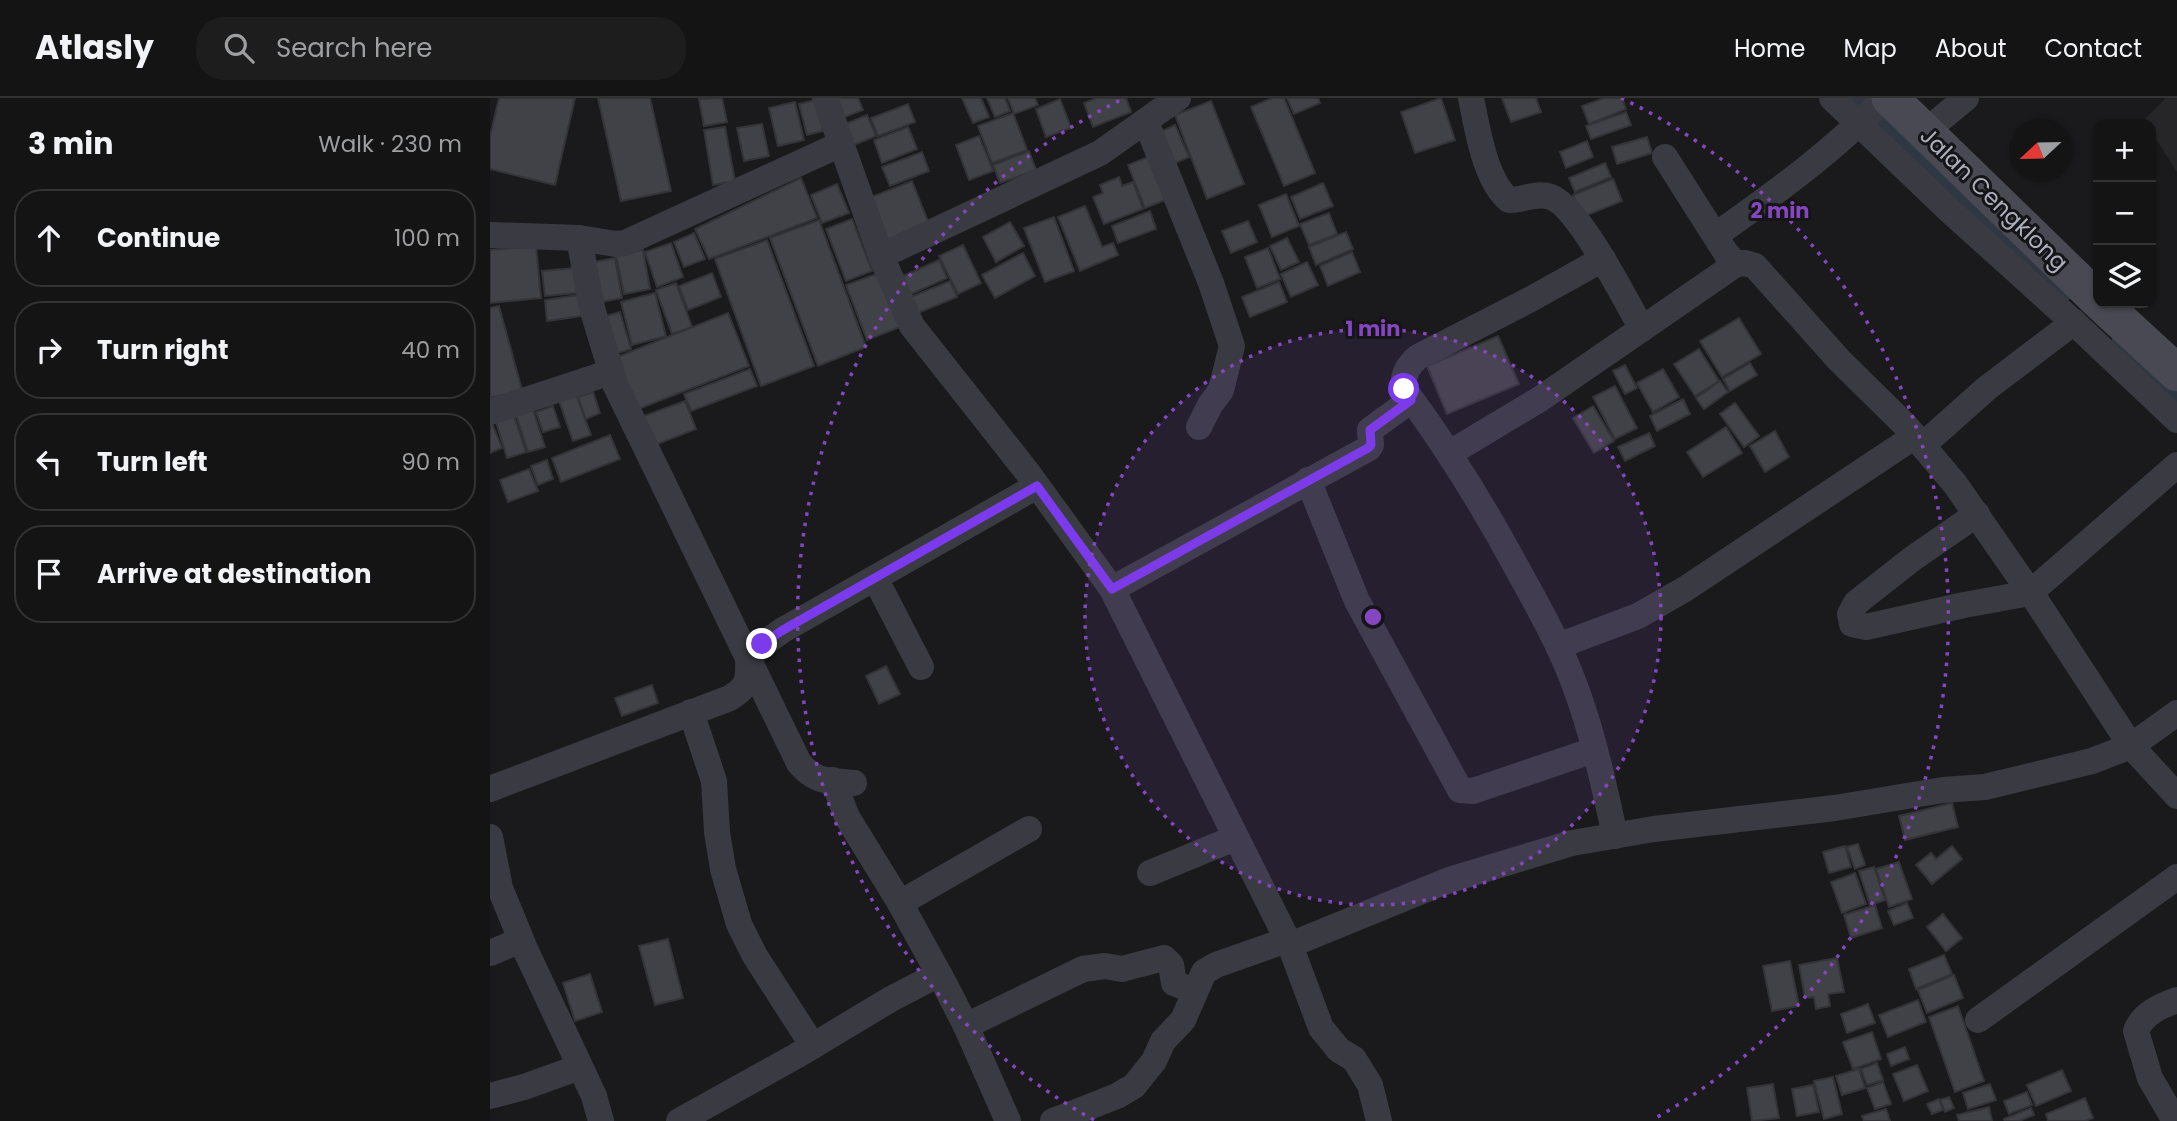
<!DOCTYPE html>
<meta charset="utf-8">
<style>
body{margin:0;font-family:Poppins,sans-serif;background:#1d1d1e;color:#f1f3f6}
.controls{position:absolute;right:21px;top:21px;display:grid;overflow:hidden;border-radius:14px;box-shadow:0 2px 5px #0004}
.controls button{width:63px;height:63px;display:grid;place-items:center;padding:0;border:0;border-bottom:2px solid #333334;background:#141415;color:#f1f3f6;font:35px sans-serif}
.compass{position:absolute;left:1519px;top:21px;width:63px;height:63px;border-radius:50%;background:#141415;box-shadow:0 2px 5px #0004;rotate:248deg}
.stop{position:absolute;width:21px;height:21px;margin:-16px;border:5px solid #7c3aed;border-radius:50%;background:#fff}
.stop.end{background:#7c3aed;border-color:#fff;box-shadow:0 2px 7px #0008}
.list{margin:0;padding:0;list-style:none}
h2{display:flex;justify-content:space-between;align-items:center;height:91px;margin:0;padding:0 28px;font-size:30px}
h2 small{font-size:23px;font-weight:400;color:#9d9ea0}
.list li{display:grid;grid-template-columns:46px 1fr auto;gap:21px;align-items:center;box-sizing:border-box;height:98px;margin:0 14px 14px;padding:0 14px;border:2px solid #333334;border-radius:28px}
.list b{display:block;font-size:26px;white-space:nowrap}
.list em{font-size:23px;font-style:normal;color:#9d9ea0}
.icon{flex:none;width:38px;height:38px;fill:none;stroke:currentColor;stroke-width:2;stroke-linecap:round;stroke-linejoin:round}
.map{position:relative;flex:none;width:1687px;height:1023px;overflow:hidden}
header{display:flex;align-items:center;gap:42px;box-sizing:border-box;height:98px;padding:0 35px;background:#141415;border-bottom:2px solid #333334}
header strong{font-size:33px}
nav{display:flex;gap:38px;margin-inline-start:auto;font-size:24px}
.search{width:490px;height:63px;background:#1d1d1e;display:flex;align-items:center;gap:18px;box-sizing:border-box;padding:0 24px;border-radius:28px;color:#9d9ea0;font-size:26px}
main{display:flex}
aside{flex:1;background:#141415}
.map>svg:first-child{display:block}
.built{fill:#262629}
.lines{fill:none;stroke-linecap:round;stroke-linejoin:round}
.canal{stroke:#2e3742;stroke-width:24}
.building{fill:#414247;stroke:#343438;stroke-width:2}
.street{stroke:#3a3b42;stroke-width:26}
.secondary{stroke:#484952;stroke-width:37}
.route{stroke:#7c3aed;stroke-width:9}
.ring{fill:none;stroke:#8546bf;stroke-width:3.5;stroke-dasharray:3.5 7}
.labels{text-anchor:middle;stroke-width:6;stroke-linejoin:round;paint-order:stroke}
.street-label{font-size:23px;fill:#abafbd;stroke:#151517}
.centre{fill:#8546bf;stroke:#151517;stroke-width:3.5}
.ring-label{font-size:21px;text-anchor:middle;font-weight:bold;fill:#8546bf;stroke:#151517;stroke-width:6;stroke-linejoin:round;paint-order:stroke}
</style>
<header>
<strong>Atlasly</strong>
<div class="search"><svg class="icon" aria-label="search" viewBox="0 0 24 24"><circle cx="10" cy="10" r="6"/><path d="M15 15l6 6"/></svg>Search here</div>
<nav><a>Home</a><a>Map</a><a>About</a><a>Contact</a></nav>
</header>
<main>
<aside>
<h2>3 min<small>Walk · 230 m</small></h2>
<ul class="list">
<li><svg class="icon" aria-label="ahead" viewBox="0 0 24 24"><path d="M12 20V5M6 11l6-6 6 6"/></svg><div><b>Continue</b></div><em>100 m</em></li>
<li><svg class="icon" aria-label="right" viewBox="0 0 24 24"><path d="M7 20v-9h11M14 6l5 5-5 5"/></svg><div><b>Turn right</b></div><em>40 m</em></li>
<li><svg class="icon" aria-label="left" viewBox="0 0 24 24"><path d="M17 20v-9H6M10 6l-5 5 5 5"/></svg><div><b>Turn left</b></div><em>90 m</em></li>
<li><svg class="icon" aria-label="arrive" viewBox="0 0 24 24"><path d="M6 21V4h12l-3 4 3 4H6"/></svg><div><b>Arrive at destination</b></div></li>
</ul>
</aside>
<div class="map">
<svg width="1687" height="1023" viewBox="0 0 1687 1023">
<rect width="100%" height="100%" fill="#1a1a1c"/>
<!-- built -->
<path class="built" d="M1676,0H1687V74L1661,33V26H1657L1654,22Z"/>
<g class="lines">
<!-- canal -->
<g class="canal">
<path d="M1369,0L1572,192"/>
<path d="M1632,248L1687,301"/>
</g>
</g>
<!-- building -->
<g class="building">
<path d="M9,0H85L65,87L0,71V38Z"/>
<path d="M108,0H160L181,93L131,103Z"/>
<path d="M232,0L237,24L214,28L209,1Z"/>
<path d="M344,0H368L373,12L352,20Z"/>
<path d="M472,0H491L499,19L483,25Z"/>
<path d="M497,0H515L520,13L505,19Z"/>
<path d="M518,0H545L548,7L524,16Z"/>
<path d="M607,0H636L641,14L603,29L594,5Z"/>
<path d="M782,0H794L825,75L794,88L761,9Z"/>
<path d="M797,0H828L830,5L804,16Z"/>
<path d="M951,0L965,42L925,55L911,14Z"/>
<path d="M1012,0H1046L1051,14L1021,24Z"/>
<path d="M1114,0H1132L1136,11L1099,26L1092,8Z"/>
<path d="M570,1L581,30L556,39L546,11Z"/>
<path d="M326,2L333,33L317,37L309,6Z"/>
<path d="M721,3L754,86L717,101L685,17Z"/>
<path d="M305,4L314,42L288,48L279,10Z"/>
<path d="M418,6L425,24L388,38L381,20Z"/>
<path d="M1136,14L1141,27L1101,41L1096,28Z"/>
<path d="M523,15L537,52L502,65L488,28Z"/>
<path d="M377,17L386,38L364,47L355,26Z"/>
<path d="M272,26L279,58L254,63L247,30Z"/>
<path d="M685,27L699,59L683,66L670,34Z"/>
<path d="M235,29L245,83L223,87L214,32Z"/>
<path d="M418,29L427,51L392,65L384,42Z"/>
<path d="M489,38L503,73L479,82L466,47Z"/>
<path d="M1157,39L1162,55L1127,66L1122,49Z"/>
<path d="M1097,43L1103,59L1076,70L1070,54Z"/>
<path d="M539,53L546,72L510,85L503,67Z"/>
<path d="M432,54L439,73L400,88L392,69Z"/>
<path d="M666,56L683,99L655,110L638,67Z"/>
<path d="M1115,65L1121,79L1085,94L1079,80Z"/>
<path d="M629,79L632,88L643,84L653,111L614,126L603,99L613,95L610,87Z"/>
<path d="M311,80L327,120L219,161L205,131Z"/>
<path d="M1123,81L1132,103L1092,119L1083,97Z"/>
<path d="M422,83L439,126L396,143L379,100Z"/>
<path d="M833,85L843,108L810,121L801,99Z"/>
<path d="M347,86L359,115L332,125L321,97Z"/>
<path d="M796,96L809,128L782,139L769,107Z"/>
<path d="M595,108L612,149L623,145L628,157L590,173L568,119Z"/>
<path d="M660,113L666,131L628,145L622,128Z"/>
<path d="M839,115L847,136L819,147L810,126Z"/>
<path d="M564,119L584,173L555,184L534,130Z"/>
<path d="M362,121L382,173L356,183L336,131Z"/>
<path d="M329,122L376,249L328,268L280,140Z"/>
<path d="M758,123L767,144L741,155L732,133Z"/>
<path d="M520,124L534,148L506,164L493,139Z"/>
<path d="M856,134L863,151L826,167L819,149Z"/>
<path d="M204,135L215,161L194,169L184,144Z"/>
<path d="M797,140L809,164L791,172L780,148Z"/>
<path d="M277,142L324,268L271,288L225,161Z"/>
<path d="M181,145L193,179L167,189L155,154Z"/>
<path d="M473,147L491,185L468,196L449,158Z"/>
<path d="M46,148L51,200L0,205V152Z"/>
<path d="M778,150L790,181L767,190L755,159Z"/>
<path d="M153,152L160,191L134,196L126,157Z"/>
<path d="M862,154L870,174L838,188L830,168Z"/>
<path d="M533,155L545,178L505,200L492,177Z"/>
<path d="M125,160L132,200L106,205L99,165Z"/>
<path d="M449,162L457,180L410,201L402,183Z"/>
<path d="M817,164L828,187L801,199L791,176Z"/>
<path d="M84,170L87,195L55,198L52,173Z"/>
<path d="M222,175L231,199L198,212L189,188Z"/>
<path d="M389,175L410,229L377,242L356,187Z"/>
<path d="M460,183L467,199L418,219L411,203Z"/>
<path d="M789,184L797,204L760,219L752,199Z"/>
<path d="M186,185L202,229L182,236L166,192Z"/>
<path d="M165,195L176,238L142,247L131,204Z"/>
<path d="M89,197L92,218L57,223L55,202Z"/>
<path d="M9,208L32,292L0,300V210Z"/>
<path d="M130,214L141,251L117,258L106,221Z"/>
<path d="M238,215L259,268L143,313L122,261Z"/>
<path d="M1249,220L1271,256L1232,279L1210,243Z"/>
<path d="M1008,238L1029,286L957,316L937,268Z"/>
<path d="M1209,251L1229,283L1205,298L1184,266Z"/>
<path d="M1260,265L1267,277L1240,293L1233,281Z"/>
<path d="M1135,267L1147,290L1135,296L1123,273Z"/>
<path d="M260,271L267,288L201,313L194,296Z"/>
<path d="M1173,271L1189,299L1163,314L1147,285Z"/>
<path d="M1230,283L1238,294L1214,311L1206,300Z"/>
<path d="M1125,288L1147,330L1125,341L1103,299Z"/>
<path d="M85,294L101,337L83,343L68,300Z"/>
<path d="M103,294L110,315L96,321L88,299Z"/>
<path d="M1193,301L1200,316L1167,333L1160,318Z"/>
<path d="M195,303L206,331L162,348L151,319Z"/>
<path d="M1245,305L1269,338L1254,349L1230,316Z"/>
<path d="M63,308L70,329L53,334L46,314Z"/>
<path d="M1103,308L1124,343L1104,355L1083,320Z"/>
<path d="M42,309L55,349L38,354L25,314Z"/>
<path d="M24,318L36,354L17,360L6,324Z"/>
<path d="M2,325L12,350L0,355V326Z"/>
<path d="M1236,329L1252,355L1213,379L1197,354Z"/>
<path d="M1285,333L1299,359L1275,374L1260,348Z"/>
<path d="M1159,335L1165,348L1135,363L1128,349Z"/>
<path d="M120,337L130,361L71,384L62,360Z"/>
<path d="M57,362L63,381L48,387L41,368Z"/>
<path d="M39,371L48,393L18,404L10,382Z"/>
<path d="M396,568L410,596L389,606L376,578Z"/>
<path d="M162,587L168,605L132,618L125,600Z"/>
<path d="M1462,705L1468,729L1415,742L1409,718Z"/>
<path d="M1368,746L1375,767L1365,771L1357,749Z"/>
<path d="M1355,748L1361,769L1339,775L1333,754Z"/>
<path d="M1462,748L1472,761L1442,786L1426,767L1441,755L1446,761Z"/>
<path d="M1409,764L1422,801L1399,809L1386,771Z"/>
<path d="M1384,769L1395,802L1380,807L1369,773Z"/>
<path d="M1365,775L1376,806L1352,815L1341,784Z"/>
<path d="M1417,805L1423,820L1404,827L1398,813Z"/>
<path d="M1385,807L1392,830L1361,840L1354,817Z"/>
<path d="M1453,816L1472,840L1456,853L1437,829Z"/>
<path d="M178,841L193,900L165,907L149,848Z"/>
<path d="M1454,857L1462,876L1426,891L1419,871Z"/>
<path d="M1347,860L1354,894L1338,896L1340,908L1326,911L1324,899L1315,900L1309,867Z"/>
<path d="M1300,863L1309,908L1282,913L1273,868Z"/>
<path d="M100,876L112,914L85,923L73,885Z"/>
<path d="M1464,877L1473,900L1437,915L1428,892Z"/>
<path d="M1428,902L1436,924L1398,939L1389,917Z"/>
<path d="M1378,906L1385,925L1357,935L1351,916Z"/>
<path d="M1468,908L1494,983L1465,994L1439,919Z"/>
<path d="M1382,934L1391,961L1363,971L1353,944Z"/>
<path d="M1415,949L1419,961L1401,968L1397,956Z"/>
<path d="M1387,965L1393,982L1377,987L1371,971Z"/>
<path d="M1427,967L1438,993L1414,1003L1403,976Z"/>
<path d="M1369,971L1375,990L1352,997L1346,978Z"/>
<path d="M1572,972L1581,993L1546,1008L1537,987Z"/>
<path d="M1343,979L1352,1016L1334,1021L1324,983Z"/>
<path d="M1393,984L1401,1006L1385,1011L1377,990Z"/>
<path d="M1283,986L1289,1020L1262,1023L1257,990Z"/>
<path d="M1500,986L1506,1002L1478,1011L1473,995Z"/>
<path d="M1323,987L1329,1014L1307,1018L1302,991Z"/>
<path d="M1537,994L1542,1007L1519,1016L1514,1003Z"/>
<path d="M1459,999L1464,1010L1455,1014L1450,1002Z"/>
<path d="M1595,1000L1603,1020L1595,1023H1558L1556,1016Z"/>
<path d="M1449,1001L1453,1012L1442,1016L1437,1006Z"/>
<path d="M1499,1009L1502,1023H1469L1467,1017Z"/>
<path d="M1541,1010L1544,1017L1529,1023H1515L1514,1021Z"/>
<path d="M1396,1011L1400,1023H1374L1372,1018Z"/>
</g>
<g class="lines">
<!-- street -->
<g class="street">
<path d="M335,0L391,158L610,55L688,0"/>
<path d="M981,0C987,29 995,83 1019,102C1034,102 1046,94 1061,99C1089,109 1136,203 1152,231"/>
<path d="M1342,0L1459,112L1594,234L1687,322"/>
<path d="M656,24L721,185L742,248L731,292L720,307L709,329"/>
<path d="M1435,34L1476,0"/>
<path d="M1175,59L1236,155L1246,166L1255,165L1265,168L1349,262L1415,327L1465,386L1547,504L1641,648L1687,698"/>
<path d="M0,137L89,140L126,146L135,145L351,46"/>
<path d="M1226,137C1284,96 1345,52 1394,0"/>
<path d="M89,140L102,210L125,286L309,665C327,686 339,682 364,685"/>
<path d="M391,158L422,228L538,375L622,491L800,847L831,930L849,952L864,961L880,987L889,1023"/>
<path d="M1113,161L1041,201L928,259C917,268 912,278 914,291C957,349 994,409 1028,472C1049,510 1070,547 1085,588C1103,636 1114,687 1125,738"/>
<path d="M0,314L121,274"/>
<path d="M1433,347L1497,290L1584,224"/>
<path d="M960,355L1050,301L1246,166"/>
<path d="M818,382L867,503L970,692L983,693L1104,652"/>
<path d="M1487,416L1422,461L1366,505L1360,516L1362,526L1376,529L1474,507L1540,495L1687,367"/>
<path d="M385,480L431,569"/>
<path d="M622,491L879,350L881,347L880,332L921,302"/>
<path d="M1068,548L1148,518L1195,491L1425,338"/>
<path d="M201,614L224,683L227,734L233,771L249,826L265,858L323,948"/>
<path d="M343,682L357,719L410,805L455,887L476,928L518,1023"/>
<path d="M0,691L240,600C261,587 258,580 258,557L293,532L547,388"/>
<path d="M0,739L10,790L35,851L104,998L111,1023"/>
<path d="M660,775L745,740"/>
<path d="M410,805L539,731"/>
<path d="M800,847L959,782L1082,745L1164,731L1345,710L1453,692L1495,689L1602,663L1641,648L1687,615"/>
<path d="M0,855L31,842"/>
<path d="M1488,922L1687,779"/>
<path d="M476,928L593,871L615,868L632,871L674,860L681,867L684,885L704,893"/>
<path d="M0,998L34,989L90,969"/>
<path d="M189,1023L306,958L401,901L449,876"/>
<path d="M563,1023L627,998L644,988L664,963L673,943L693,922L714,874L726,867L797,842"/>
<path d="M1685,1023L1660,980L1646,933C1653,915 1671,908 1687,902"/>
</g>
<!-- secondary -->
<g class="secondary">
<path d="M1400,0L1608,202"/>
<path d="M1611,205L1687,275"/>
</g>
</g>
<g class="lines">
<!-- route -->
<path class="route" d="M272,546L293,532L547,388L622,491L878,350L881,347L880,332L921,302L914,291"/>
</g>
<!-- distance rings -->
<circle cx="883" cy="519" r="288" fill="#8546bf" fill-opacity=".12"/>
<g class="ring">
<circle cx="883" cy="519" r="288"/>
<path d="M604 1022A575 575 0 0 1 635 0M1131 0A575 575 0 0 1 1162 1022"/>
</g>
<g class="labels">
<!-- street labels -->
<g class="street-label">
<text transform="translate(1504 101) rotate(44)" y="8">Jalan Cengklong</text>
</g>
</g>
<circle cx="883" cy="519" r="10" class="centre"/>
<g class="ring-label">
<text x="1290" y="120">2 min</text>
<text x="883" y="238">1 min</text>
</g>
</svg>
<div class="controls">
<button>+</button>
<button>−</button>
<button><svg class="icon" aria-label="layers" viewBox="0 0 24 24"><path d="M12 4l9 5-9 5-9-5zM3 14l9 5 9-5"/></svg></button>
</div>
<svg class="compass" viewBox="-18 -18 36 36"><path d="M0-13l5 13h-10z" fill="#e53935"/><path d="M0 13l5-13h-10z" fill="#9d9ea0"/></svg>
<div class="stop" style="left:914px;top:291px"></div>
<div class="stop end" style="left:272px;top:546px"></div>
</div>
</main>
